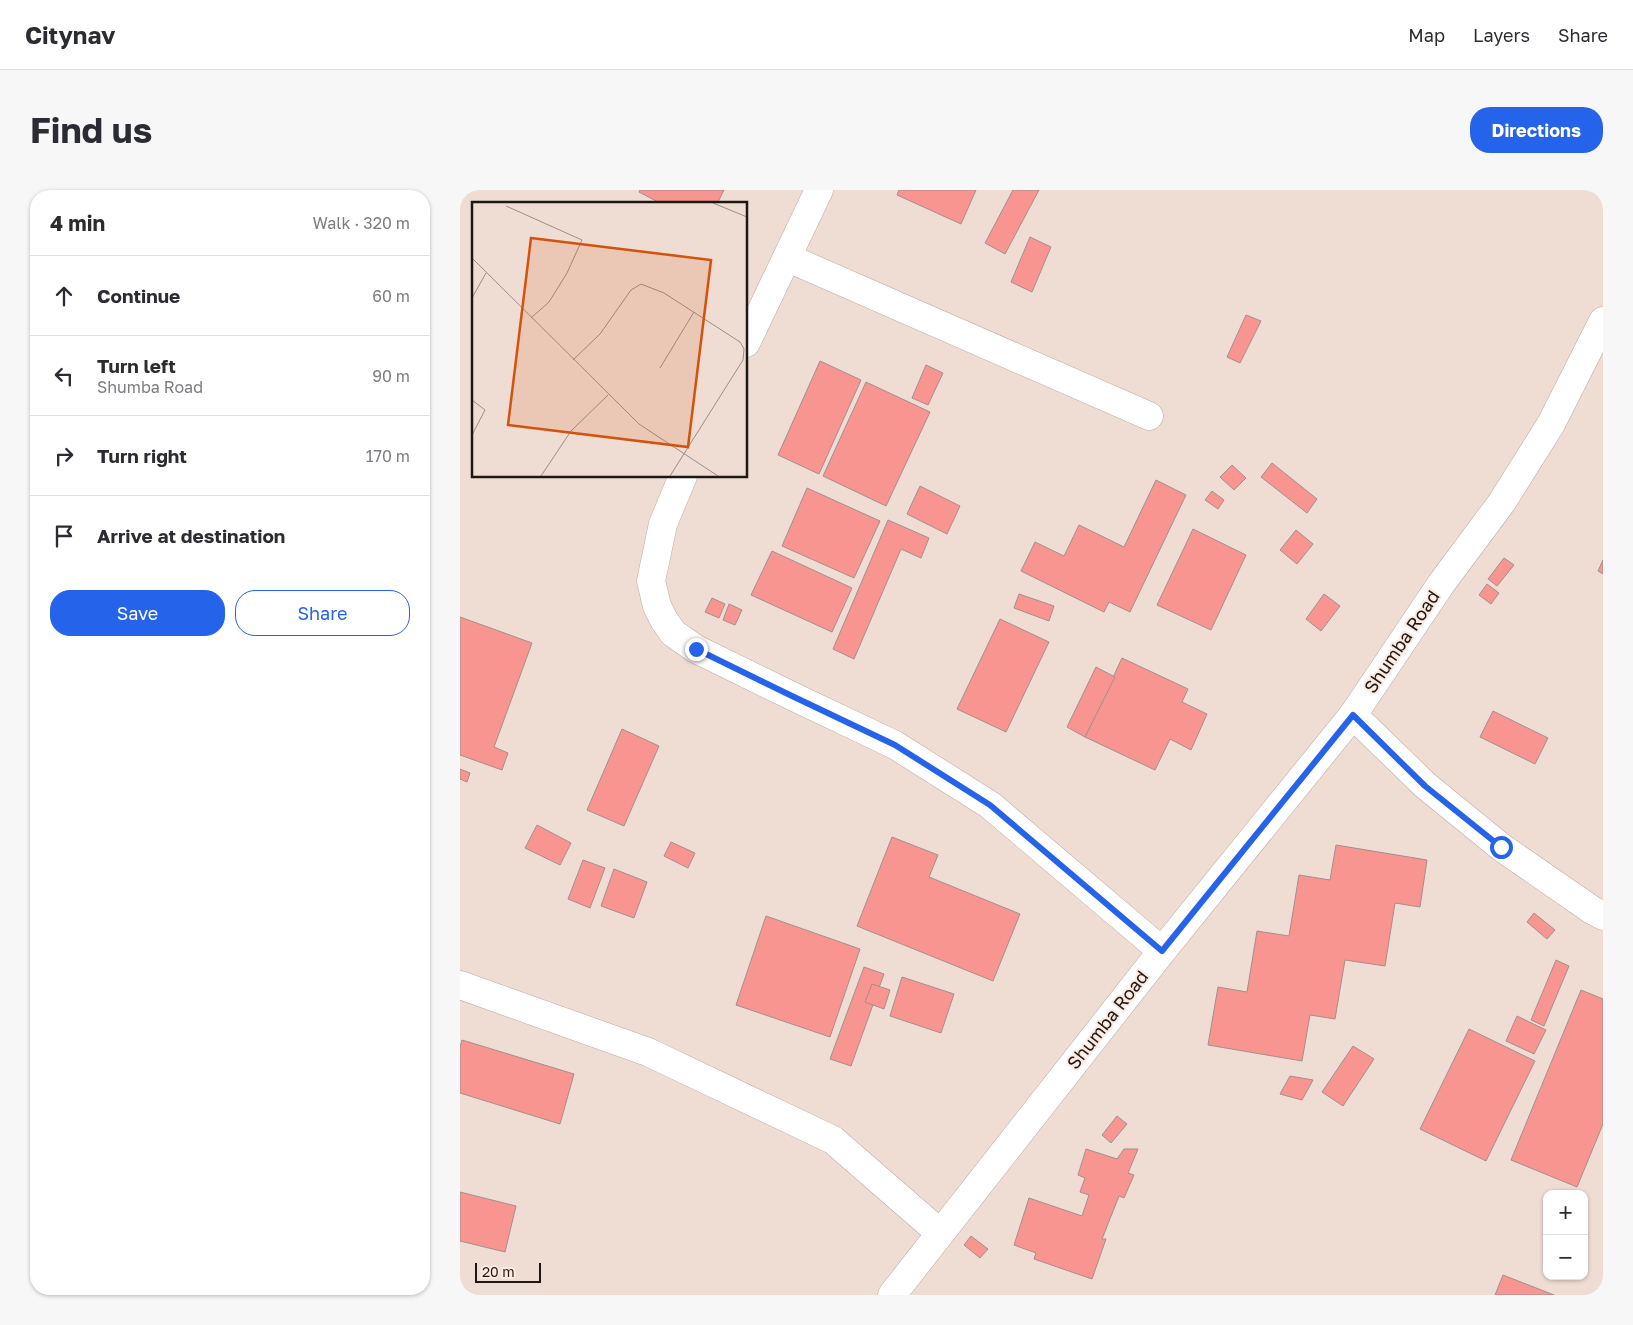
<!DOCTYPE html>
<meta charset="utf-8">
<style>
body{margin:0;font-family:"Golos Text",sans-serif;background:#f7f7f7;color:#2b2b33}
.controls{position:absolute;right:15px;bottom:15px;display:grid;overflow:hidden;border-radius:10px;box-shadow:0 1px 4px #0004}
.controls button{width:45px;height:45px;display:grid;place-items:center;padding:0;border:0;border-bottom:1px solid #e1e1e2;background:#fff;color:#2b2b33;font:25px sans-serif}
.scale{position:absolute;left:15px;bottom:12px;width:66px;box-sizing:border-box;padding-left:5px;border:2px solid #1e1815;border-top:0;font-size:14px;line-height:18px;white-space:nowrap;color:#1e1815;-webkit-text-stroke:4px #fce9e0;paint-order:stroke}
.stop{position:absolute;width:15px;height:15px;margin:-11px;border:4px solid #2563eb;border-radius:50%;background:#fff}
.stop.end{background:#2563eb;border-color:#fff;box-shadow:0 1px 5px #0008}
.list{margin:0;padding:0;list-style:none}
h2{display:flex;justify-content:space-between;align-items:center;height:65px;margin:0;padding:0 20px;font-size:21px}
h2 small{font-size:16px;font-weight:400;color:#7c7c81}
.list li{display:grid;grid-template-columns:32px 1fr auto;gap:15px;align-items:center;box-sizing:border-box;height:80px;padding:0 20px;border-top:1px solid #e1e1e2}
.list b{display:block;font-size:19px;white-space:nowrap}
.list p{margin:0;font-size:16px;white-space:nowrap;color:#7c7c81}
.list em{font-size:16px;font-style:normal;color:#7c7c81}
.actions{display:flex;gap:10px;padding:15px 20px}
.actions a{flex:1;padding:11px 0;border:1px solid #2563eb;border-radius:20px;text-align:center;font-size:18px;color:#2563eb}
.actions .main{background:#2563eb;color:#fff}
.icon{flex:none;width:28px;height:28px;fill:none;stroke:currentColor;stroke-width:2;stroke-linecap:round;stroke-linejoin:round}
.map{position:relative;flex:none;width:1143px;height:1105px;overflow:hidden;border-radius:20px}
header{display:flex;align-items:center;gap:30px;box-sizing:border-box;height:70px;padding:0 25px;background:#fff;border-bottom:1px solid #e1e1e2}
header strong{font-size:24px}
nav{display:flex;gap:28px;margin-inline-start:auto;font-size:18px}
.intro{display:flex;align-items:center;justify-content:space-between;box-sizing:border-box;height:120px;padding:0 30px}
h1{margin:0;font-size:35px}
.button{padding:12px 22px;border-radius:20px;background:#2563eb;color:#fff;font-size:18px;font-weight:700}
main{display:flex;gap:30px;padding:0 30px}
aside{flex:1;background:#fff;border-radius:20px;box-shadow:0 1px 4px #0004}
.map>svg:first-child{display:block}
.building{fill:#f89590;stroke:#a38f8d}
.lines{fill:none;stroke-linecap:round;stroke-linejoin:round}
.minor-casing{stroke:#bdaba3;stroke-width:29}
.minor{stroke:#fff;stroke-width:28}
.route{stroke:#2563eb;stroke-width:6}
.labels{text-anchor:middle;stroke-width:4;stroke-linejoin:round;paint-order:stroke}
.street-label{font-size:18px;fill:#1e1815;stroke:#fce9e0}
.inset-road{fill:none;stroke:#9b8e87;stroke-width:1}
.view{fill:#d4520d;fill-opacity:0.15;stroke:#d4520d;stroke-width:2.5}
.inset-edge{fill:none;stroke:#1e1815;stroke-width:2.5}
</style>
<header>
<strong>Citynav</strong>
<nav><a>Map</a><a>Layers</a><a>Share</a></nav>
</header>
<div class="intro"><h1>Find us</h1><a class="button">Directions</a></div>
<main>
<aside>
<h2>4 min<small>Walk · 320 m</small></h2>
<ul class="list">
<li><svg class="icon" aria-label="ahead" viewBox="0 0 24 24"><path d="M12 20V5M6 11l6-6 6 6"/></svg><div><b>Continue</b></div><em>60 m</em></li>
<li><svg class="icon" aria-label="left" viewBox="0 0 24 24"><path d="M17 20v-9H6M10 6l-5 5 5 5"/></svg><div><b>Turn left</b><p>Shumba Road</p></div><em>90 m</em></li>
<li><svg class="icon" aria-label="right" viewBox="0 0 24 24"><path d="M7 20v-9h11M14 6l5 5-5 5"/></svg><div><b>Turn right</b></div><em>170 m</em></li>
<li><svg class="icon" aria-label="arrive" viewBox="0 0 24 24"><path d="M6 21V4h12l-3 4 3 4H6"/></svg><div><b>Arrive at destination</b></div></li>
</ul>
<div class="actions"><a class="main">Save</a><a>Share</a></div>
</aside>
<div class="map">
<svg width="1143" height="1105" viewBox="0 0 1143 1105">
<rect width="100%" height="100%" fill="#efdcd3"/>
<!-- building -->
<g class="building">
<path d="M180,0H264L257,14H202L179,2Z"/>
<path d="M439,0H516L501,34L437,5Z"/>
<path d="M553,0H579L545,64L525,53Z"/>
<path d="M570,47L591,57L572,102L551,92Z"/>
<path d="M786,125L801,131L780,173L767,167Z"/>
<path d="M360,171L401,190L359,284L318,265Z"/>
<path d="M466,175L483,183L468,215L452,208Z"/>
<path d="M406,192L470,222L426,316L363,286Z"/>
<path d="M812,273L857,309L847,323L801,287Z"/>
<path d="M772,275L786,288L774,300L760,287Z"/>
<path d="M696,290L726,305L670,422L649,412L644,422L561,381L575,352L604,366L619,335L664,357Z"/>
<path d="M460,296L500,316L487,344L447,324Z"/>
<path d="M347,298L420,331L394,388L322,356Z"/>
<path d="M752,301L764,310L758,319L745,310Z"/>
<path d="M428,330L469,348L461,368L441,359L394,469L373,459Z"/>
<path d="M733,339L786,365L751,440L697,415Z"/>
<path d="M836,340L853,354L837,374L820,360Z"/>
<path d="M312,361L392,398L372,442L291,405Z"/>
<path d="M1044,368L1054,375L1037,396L1028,389Z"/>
<path d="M1143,370V384L1138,381Z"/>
<path d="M1027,394L1039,403L1031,414L1019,405Z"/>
<path d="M559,404L594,416L589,431L554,418Z"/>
<path d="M864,404L880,416L861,441L846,429Z"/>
<path d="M252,408L265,414L259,428L245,422Z"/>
<path d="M269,414L282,420L275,435L263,430Z"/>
<path d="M0,427L72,453L34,557L48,563L42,580L0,565Z"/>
<path d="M540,429L589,452L546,542L497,519Z"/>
<path d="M662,468L728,499L722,512L747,524L731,560L710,549L695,580L625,547Z"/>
<path d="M636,477L655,487L625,547L607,537Z"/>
<path d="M1033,521L1088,548L1075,574L1020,547Z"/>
<path d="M162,539L199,556L164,636L127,620Z"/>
<path d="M0,579L10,583L7,592L0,589Z"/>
<path d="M77,635L111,653L100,675L65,658Z"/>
<path d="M432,647L478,665L469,687L560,724L533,791L397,736Z"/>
<path d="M211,652L235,663L228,678L204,666Z"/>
<path d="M876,655L967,670L960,717L935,713L925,776L885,770L875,829L850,825L842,871L748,855L758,797L787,802L797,741L829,746L839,685L870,690Z"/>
<path d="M123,670L145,678L130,718L108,709Z"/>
<path d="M154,679L187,692L174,728L141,716Z"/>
<path d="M1074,723L1095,740L1087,749L1067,732Z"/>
<path d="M306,726L400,759L370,847L276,815Z"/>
<path d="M1096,770L1109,776L1084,836L1071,830Z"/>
<path d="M404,777L424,784L391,876L370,869Z"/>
<path d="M442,787L494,804L481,843L430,826Z"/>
<path d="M412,794L430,800L424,819L405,812Z"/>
<path d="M1121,800L1143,809V934L1117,997L1051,970Z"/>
<path d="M1057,826L1086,840L1074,864L1046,851Z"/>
<path d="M1009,839L1075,871L1026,971L960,939Z"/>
<path d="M2,850L114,884L100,934L0,903V857Z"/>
<path d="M893,856L914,869L883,916L862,902Z"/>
<path d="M830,886L853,890L842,910L820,904Z"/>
<path d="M657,926L667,934L651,953L642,945Z"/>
<path d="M626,959L657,969L664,959H678L668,983L674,985L664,1008L659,1006L642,1049H646L632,1089L574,1069L576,1063L554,1055L569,1008L622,1026L629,1005L620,1002L625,988L618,985Z"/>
<path d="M0,1002L56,1016L45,1062L0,1051Z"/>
<path d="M511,1046L528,1059L520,1068L504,1055Z"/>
<path d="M1043,1085L1094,1105H1035Z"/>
</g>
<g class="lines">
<!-- minor casing -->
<g class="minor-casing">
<g id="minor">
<path d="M328,68L689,226"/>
<path d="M286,153L359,0"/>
<path d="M223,286L203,334L191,391L197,416L204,430L213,443L236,459L332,506L435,555L530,615L702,761"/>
<path d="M893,525L965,595L1041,657L1132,720L1143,726"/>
<path d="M0,795L188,862L373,950L480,1043"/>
<path d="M432,1105L702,761L893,525L981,394L1042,312L1091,234L1143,131"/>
</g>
</g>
<!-- minor -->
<use href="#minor" class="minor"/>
</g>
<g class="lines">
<!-- route -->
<path class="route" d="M236,459L332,506L435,555L530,615L702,761L893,525L965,596L1041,657"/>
</g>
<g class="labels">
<!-- street labels -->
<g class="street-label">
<text transform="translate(942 452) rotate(-56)" y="6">Shumba Road</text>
<text transform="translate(648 830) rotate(-52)" y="6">Shumba Road</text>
</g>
</g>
<!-- overview -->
<g transform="translate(12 12)">
<rect width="275" height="275" fill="#efdcd3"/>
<path class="inset-road" d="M241,1L275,15M34,4L110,38L95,71L77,100L59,116M0,56L167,222L246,274M0,96L14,71M101,158L128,132L159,88L169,82L192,91L268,140L272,147L271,158L198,274M188,166L222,110M0,198L13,208L0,233M69,274L99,229L136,193"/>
<path class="view" d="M59,36L239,58L216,245L36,223Z"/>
<rect width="275" height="275" class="inset-edge"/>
</g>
</svg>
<div class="controls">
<button>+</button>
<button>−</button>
</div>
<div class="scale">20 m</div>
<div class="stop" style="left:1041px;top:657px"></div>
<div class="stop end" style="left:236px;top:459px"></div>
</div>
</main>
